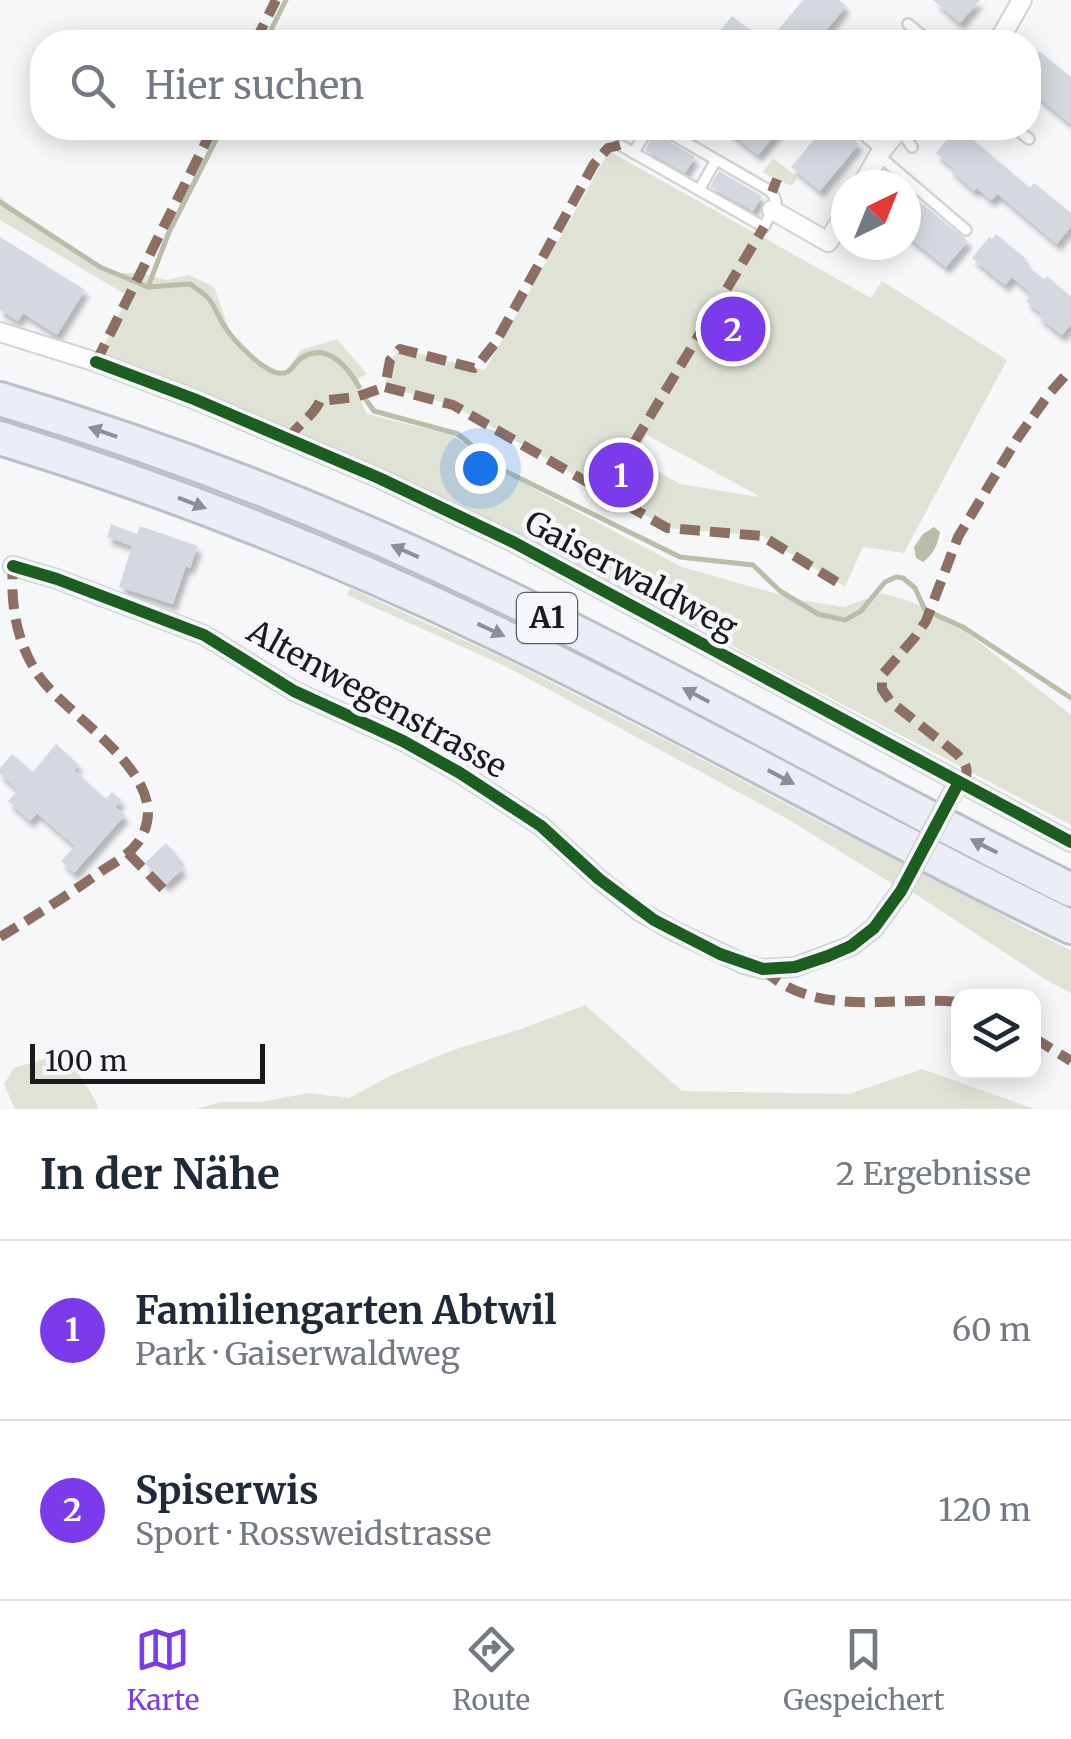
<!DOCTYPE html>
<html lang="de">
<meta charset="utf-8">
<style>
body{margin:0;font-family:Merriweather,serif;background:#f2f2f3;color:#1f2937}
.controls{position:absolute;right:30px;bottom:30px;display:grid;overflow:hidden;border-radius:20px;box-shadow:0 5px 25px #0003}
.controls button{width:90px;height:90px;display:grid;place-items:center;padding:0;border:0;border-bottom:2px solid #e0e1e3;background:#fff;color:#1f2937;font:50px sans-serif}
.compass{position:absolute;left:831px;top:170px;width:90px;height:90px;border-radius:50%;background:#fff;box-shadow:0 5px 25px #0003;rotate:43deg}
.scale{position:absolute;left:30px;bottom:25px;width:235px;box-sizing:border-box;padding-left:10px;border:5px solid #191a1b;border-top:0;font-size:28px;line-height:35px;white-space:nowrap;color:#191a1b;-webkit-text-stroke:8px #f5f7fa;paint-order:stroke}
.you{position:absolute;left:480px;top:468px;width:35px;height:35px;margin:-25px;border:8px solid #fff;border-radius:50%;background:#1a73e8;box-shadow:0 0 0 15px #1a73e833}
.badge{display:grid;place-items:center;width:65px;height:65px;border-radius:50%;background:#7c3aed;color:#fff;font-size:32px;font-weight:700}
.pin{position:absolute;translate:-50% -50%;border:5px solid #fff;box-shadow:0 2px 10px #0006}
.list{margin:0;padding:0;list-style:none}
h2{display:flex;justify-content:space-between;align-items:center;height:130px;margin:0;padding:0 40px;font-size:42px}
h2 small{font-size:32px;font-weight:400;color:#747a83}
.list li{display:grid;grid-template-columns:65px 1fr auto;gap:30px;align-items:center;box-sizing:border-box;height:180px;padding:0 40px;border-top:2px solid #e0e1e3}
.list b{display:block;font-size:38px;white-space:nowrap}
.list p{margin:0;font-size:32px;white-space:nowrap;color:#747a83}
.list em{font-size:32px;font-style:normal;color:#747a83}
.icon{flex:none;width:55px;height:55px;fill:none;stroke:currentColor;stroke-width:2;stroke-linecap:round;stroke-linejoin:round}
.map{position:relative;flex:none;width:1071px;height:1109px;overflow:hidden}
.search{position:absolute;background:#fff;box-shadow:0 5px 25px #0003;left:30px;right:30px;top:30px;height:110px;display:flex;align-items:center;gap:25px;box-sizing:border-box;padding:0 35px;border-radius:40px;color:#747a83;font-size:38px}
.sheet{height:490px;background:#fff}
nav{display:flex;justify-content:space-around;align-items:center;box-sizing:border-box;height:140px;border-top:2px solid #e0e1e3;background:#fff;font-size:28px;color:#747a83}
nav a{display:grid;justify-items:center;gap:5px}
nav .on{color:#7c3aed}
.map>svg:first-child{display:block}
.green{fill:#dfe3d6;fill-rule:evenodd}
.water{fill:#b8bea8}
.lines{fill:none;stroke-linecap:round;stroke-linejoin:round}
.stream{stroke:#b8bea8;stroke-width:5}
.building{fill:#d5d8df;filter:url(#shadow)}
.service-casing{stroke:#d2d3d4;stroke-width:14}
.minor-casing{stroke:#d2d3d4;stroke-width:22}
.motorway-casing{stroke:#bcbfc7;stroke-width:38}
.service{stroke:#fefefe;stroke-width:9}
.minor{stroke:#fefefe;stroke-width:18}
.motorway{stroke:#ebeef6;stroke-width:32}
.minor-bridge-casing{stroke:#d2d3d4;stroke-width:22;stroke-linecap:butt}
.minor-bridge{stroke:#fefefe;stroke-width:18}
.quiet{stroke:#8d6e63;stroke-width:10;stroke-dasharray:20 10;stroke-linecap:butt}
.cycleway-casing{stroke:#f5f7fa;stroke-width:19}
.cycleway{stroke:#1b5e20;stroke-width:12}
.oneway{fill:#8c8f93}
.labels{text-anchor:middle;stroke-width:9;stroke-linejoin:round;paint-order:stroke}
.shield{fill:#f5f7fa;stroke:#5b5c5e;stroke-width:2.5}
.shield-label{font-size:30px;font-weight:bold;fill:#191a1b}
.street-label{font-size:32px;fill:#191a1b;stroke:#f5f7fa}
</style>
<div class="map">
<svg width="1071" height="1109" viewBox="0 0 1071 1109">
<defs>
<filter id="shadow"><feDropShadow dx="4" dy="7" stdDeviation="2.5" flood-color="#0004"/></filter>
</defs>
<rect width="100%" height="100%" fill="#f6f7f9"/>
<!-- green -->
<g class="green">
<path d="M609,151L871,298L882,281L1007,360L904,553L863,547L845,587L762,536L667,528L453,405L385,387L390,360L400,349L485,370ZM647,435L759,496V497L680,484L634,457Z"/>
<path d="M773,158L797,177L792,186L774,179L763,172Z"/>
<path d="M0,197L46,233L116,273H140L166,280L189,275L214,287L232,337L260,361L284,374L301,350L337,339L367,374L359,378L357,393L367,414L452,435L486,461L538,491L682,567L795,599L844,607L882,593L912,602L951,620L1071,715V825L632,593L400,479L200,392L116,360L99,356L128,296L0,220Z"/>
<path d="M350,588L507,660L673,744L830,827L904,859L1023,927L1071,950V993L1051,983L900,884L896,886L786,818L505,666L347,595Z"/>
<path d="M585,1005L682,1091L849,1094L922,1069L1035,1109H196L221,1102H260L309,1093L349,1098L392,1075L453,1050L518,1030Z"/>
<path d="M47,1058L77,1071L96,1101L98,1109H15L4,1084L14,1068Z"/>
</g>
<!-- water -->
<path class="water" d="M934,527L940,532C938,544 933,555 923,562L916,558L914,547L923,534Z"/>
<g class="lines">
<!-- stream -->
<g class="stream">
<path d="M265,42L286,0"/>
<path d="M0,202L100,267L148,287L190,284C196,289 204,293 209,299C215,307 219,318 225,327C233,340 263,371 278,373C292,375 293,363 303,357C328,342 349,369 359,387"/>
<path d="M148,287L169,232L222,128"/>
<path d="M364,397L374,411L458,434L499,468L680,557L753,565L780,591L818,614L845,620L861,611L885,582L896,577L903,578L915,588L925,610L963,627L1071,698"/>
</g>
</g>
<!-- building -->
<g class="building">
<path d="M803,0H839L846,6L817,42H793L778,30Z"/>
<path d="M933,0H980L960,23Z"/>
<path d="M732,16L765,42H711Z"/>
<path d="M1039,51L1071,77V124L1032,92L1034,90L1028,86V64Z"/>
<path d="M725,128H781L758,155Z"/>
<path d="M824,128H840L859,144L820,191L791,167Z"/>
<path d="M956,128H959L1030,188L1034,183L1071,213V226L1057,244L998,194L991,200L977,188L974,191L950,169L952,167L936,153Z"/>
<path d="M655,133L695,157L685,173L645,150Z"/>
<path d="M719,171L762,196L753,211L710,187Z"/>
<path d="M906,191L968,241L946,267L906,235Z"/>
<path d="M996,234L1026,259L1023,263L1044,279L1047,276L1071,297V324L1062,335L1038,316L1041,313L1026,301L1032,294L1012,277L1005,285L972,258L989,237L992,239Z"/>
<path d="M0,237L85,290L57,335L23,313L18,321L0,310Z"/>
<path d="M111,524L137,534L140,526L198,546L190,568L186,566L173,604L119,587L132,546L107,537Z"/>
<path d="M56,744L79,765L74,770L106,799L112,792L121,800L115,807L125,815L74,873L61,861L75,846L37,813L30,821L8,801L18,790L0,774V768L12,754L33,772Z"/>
<path d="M166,843L180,859L177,862L183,869L165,885L145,863Z"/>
</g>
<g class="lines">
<!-- service casing -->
<g class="service-casing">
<g id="service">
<path d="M908,24L930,42"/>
<path d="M855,128L882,150"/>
<path d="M1015,128L1029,139"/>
<path d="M900,129L912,147"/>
<path d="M620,145L764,227L776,202L772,192L661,128"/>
<path d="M633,153L649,128"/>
<path d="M878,155L966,230"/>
<path d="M699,190L716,160"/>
</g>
</g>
<!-- minor casing -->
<g class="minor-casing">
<g id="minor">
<path d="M998,42L1022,0"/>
<path d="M862,185L882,150L900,128"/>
<path d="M772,210L828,242L846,212"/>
<path d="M0,332L96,362L194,399L379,478L513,542L1071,842"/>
<path d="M13,566L57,579L204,635L294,691L403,741L460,773L541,826L599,879L639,911L674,931L744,964L763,969L795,967L851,946L874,928L901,891"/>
</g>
</g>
<!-- motorway casing -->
<g class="motorway-casing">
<g id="motorway">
<path d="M0,399C171,450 339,516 500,594C693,688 879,795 1071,890"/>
<path d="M0,438C169,490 333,555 492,631C688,724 876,833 1071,927"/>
</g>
</g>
<!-- service -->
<use href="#service" class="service"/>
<!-- minor -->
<use href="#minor" class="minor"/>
<!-- motorway -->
<use href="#motorway" class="motorway"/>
<!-- minor-bridge casing -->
<g class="minor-bridge-casing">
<path id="minor-bridge" d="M901,891L954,790"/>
</g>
<!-- minor-bridge -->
<use href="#minor-bridge" class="minor-bridge"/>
<!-- quiet -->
<g class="quiet">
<path d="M255,42L276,0"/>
<path d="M620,145L608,148L594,164L496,342L477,366L474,368L400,349L390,360L385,387L453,405L667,528L762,536L845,587"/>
<path d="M772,192L777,179"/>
<path d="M96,362L213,128"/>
<path d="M288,440C296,425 313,417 320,401L356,397L385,387"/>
<path d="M634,443L764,227"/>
<path d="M963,784C970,771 967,765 957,754L891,702L882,689V675L915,637L926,621L958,537L1017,439L1049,394L1071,369"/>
<path d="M128,853L164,890"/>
<path d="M0,937C35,916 70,894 103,870C116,862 130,854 139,841C180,779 69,719 39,676C17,644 10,605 13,566"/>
<path d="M763,969C816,1020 893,995 958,1002"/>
<path d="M1034,1038L1071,1061"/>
</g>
<!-- cycleway casing -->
<g class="cycleway-casing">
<g id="cycleway">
<path d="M96,362L194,399L379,478L513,542L1071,842"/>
<path d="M13,566L57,579L204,635L294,691L403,741L460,773L541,826L599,879L654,920L720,954L763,969L795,967L828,956L851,946L874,928L901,891L959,782"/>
</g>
</g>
<!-- cycleway -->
<use href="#cycleway" class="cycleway"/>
</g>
<!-- one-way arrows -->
<defs><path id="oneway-solid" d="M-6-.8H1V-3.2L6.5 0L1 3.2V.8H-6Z" transform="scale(2.5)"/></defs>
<g class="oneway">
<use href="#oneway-solid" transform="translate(103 432) rotate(-161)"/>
<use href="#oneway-solid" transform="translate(192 503) rotate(21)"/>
<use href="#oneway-solid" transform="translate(405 551) rotate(-156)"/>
<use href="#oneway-solid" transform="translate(491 630) rotate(25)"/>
<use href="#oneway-solid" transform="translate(696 695) rotate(-152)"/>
<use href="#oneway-solid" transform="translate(781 777) rotate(28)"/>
<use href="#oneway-solid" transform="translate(984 846) rotate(-153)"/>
</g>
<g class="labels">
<!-- shield labels -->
<rect class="shield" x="517" y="593" width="60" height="50" rx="8"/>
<g class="shield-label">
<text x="547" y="628">A1</text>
</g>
<!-- street labels -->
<g class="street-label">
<text transform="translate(631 575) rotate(28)" y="11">Gaiserwaldweg</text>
<text transform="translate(377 699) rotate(29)" y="11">Altenwegenstrasse</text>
</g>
</g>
</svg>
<div class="controls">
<button><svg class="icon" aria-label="layers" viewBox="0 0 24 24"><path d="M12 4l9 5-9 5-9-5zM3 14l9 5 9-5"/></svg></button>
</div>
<svg class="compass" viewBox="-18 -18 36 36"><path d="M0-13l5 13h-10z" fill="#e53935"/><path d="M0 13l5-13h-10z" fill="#747a83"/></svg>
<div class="scale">100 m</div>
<div class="you"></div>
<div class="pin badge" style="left:621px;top:475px">1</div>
<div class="pin badge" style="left:733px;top:329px">2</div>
<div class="search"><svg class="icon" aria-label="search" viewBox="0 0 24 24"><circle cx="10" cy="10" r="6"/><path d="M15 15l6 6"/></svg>Hier suchen</div>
</div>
<section class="sheet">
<h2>In der Nähe<small>2 Ergebnisse</small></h2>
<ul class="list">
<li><span class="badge">1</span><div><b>Familiengarten Abtwil</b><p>Park · Gaiserwaldweg</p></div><em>60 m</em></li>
<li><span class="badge">2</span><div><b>Spiserwis</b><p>Sport · Rossweidstrasse</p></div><em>120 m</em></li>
</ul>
</section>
<nav>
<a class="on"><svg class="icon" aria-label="map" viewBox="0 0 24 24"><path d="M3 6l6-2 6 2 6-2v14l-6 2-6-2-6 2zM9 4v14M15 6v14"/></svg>Karte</a>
<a><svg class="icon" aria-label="directions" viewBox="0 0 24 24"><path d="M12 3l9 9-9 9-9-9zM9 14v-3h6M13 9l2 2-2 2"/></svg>Route</a>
<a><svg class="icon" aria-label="saved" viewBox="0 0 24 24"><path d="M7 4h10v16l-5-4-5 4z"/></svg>Gespeichert</a>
</nav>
